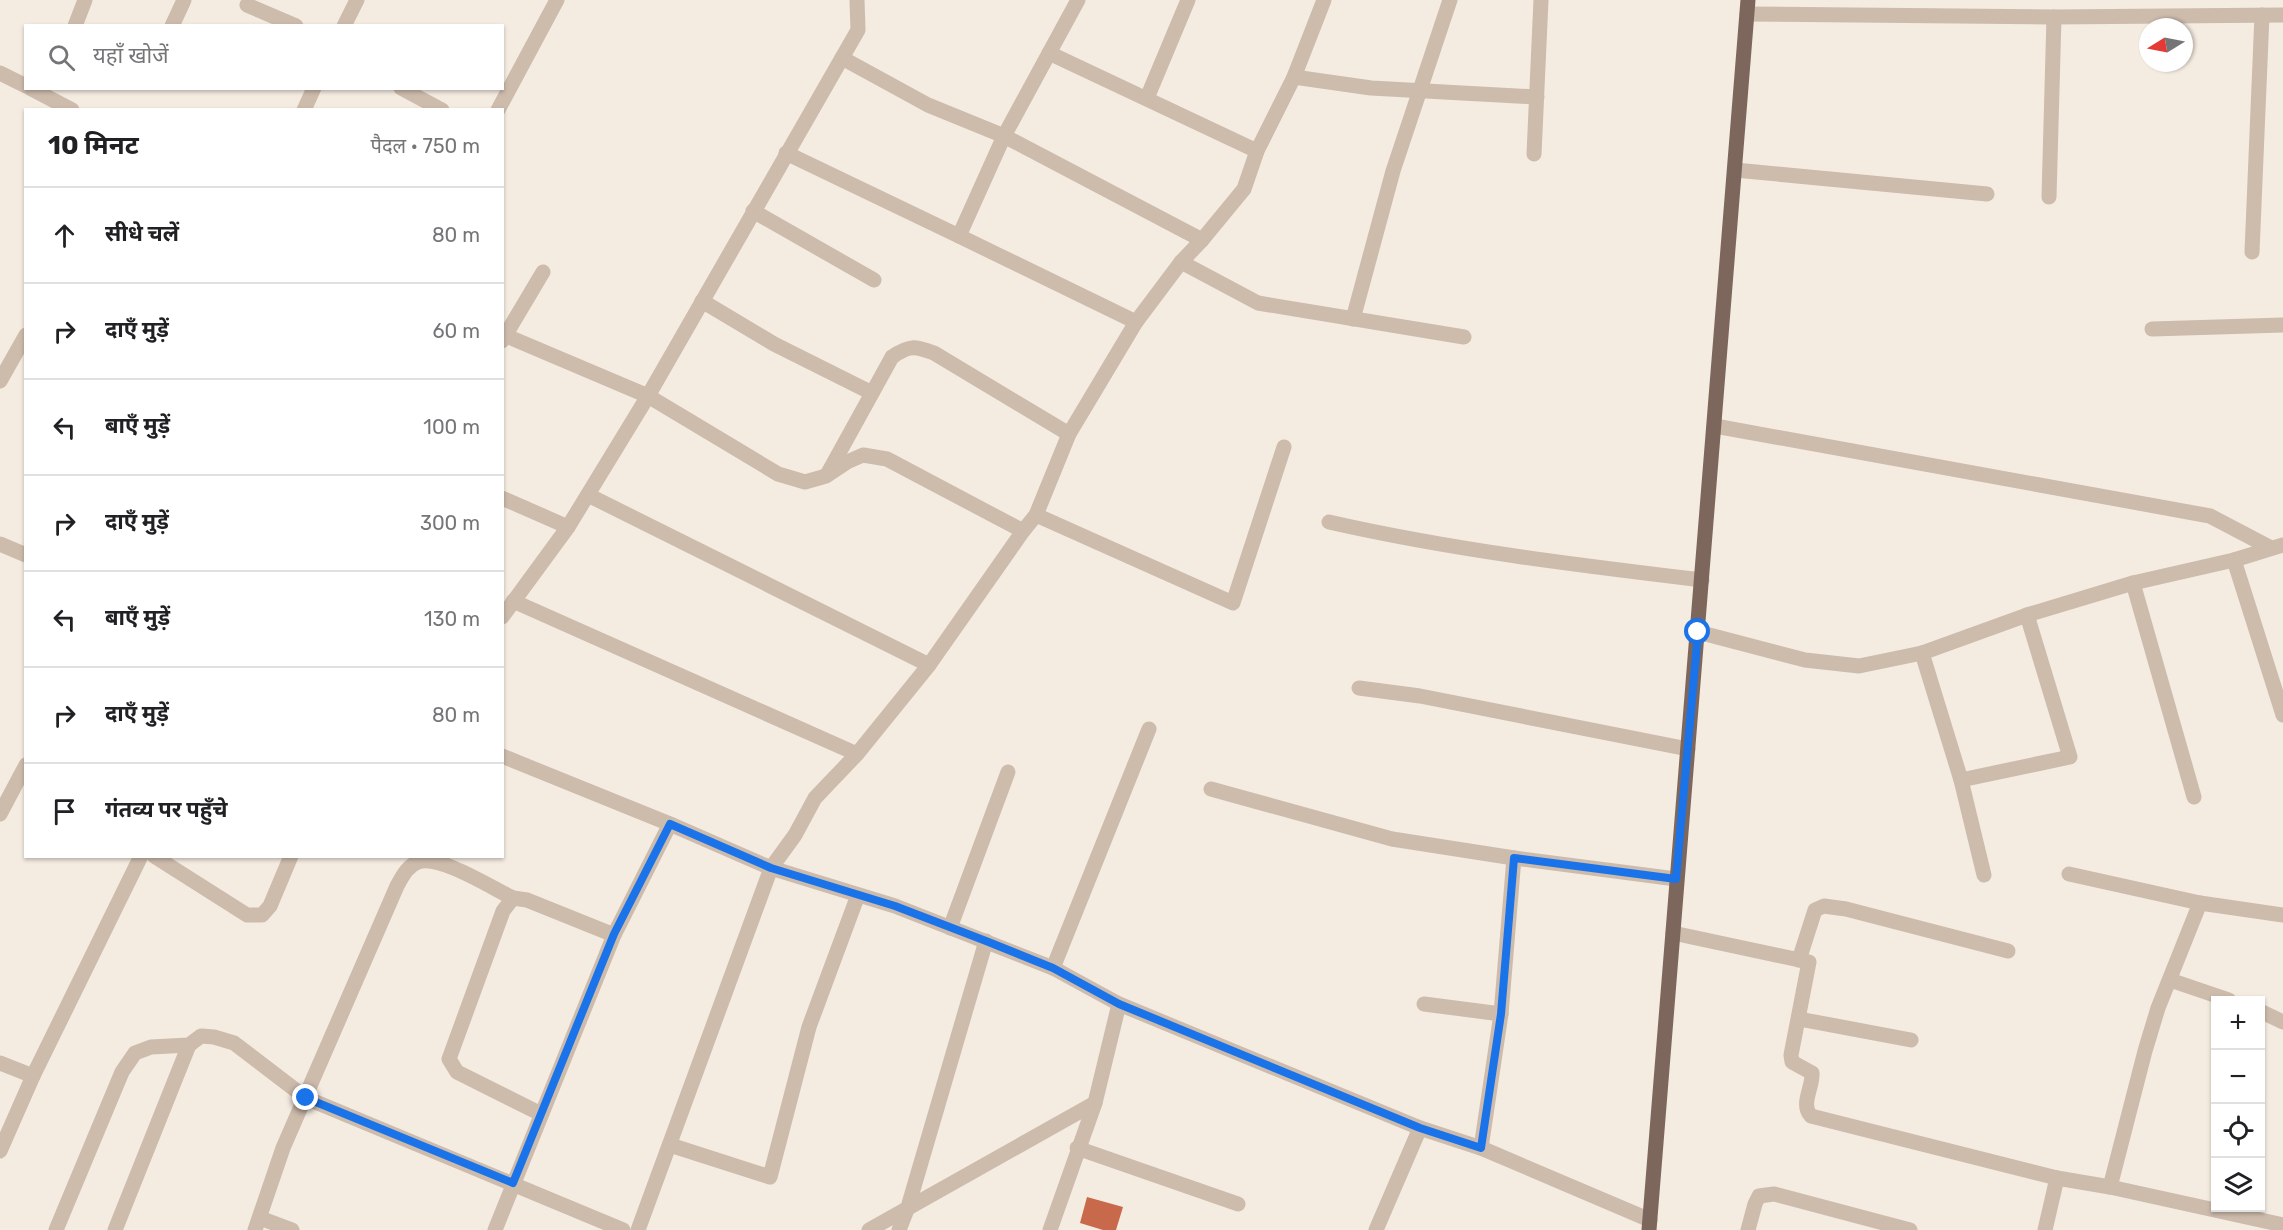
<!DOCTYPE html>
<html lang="hi">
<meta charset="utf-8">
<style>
body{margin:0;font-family:Rubik,"Noto Sans Devanagari",sans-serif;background:#f2f2f2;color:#202124}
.controls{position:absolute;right:18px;bottom:18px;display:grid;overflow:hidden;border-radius:0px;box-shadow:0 2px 4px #0004}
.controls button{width:54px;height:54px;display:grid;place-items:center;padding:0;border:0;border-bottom:2px solid #e0e0e0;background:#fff;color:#202124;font:30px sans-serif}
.compass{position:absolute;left:2139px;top:18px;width:54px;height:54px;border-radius:50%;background:#fff;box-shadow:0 2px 4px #0004;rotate:260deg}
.stop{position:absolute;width:18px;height:18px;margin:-14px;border:4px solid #1a73e8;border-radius:50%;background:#fff}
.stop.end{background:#1a73e8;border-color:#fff;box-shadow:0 2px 6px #0008}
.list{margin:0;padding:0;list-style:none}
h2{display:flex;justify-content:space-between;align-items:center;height:78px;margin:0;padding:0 24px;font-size:26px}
h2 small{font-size:20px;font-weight:400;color:#757577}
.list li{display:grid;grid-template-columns:39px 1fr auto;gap:18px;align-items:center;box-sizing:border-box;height:96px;padding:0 24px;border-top:2px solid #e0e0e0}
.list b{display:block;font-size:22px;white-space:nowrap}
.list em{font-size:20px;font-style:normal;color:#757577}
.icon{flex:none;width:33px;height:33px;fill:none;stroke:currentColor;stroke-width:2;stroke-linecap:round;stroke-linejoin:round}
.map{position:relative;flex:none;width:2283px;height:1230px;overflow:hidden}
.search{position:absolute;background:#fff;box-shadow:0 2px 4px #0004;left:24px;top:24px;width:480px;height:66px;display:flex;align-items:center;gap:15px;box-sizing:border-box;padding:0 21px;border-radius:0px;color:#757577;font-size:22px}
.panel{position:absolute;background:#fff;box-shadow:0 2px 4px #0004;left:24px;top:108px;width:480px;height:750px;border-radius:0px}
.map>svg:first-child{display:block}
.building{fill:#c8694b}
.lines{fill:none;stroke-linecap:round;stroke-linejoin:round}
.minor{stroke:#cdbbac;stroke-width:15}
.major{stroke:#7d675c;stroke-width:15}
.route{stroke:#1a73e8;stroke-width:8}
</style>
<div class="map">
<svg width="2283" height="1230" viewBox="0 0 2283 1230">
<rect width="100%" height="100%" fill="#f4ebe1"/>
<!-- building -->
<path class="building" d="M1087,1197L1123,1207L1116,1230H1103L1080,1223Z"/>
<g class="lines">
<!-- minor -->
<g class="minor">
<path d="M1078,0L1004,136L959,236L1136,322"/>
<path d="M247,5L296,26"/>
<path d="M1747,14L2054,17L2283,15"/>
<path d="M75,26L85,0"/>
<path d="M172,26L184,0"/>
<path d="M344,26L357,0"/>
<path d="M1049,53L1257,151"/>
<path d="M842,58L928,105L1004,136L1202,240"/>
<path d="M0,73L26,86"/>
<path d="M1294,77L1371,88L1537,97"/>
<path d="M30,88L72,110"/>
<path d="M401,88L442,110"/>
<path d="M1147,98L1188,0"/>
<path d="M304,110L314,88"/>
<path d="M498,110L557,0"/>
<path d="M786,153L959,236"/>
<path d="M1534,154L1541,0"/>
<path d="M1735,170L1987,194"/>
<path d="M2049,197L2054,17"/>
<path d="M753,211L874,280"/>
<path d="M2252,252L2262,15"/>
<path d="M1181,262L1258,303L1464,337"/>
<path d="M702,301L774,344L872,393"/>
<path d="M1353,319L1393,171L1450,0"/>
<path d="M2152,329L2283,325"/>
<path d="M502,334L648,396L778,474L805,482L826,476L847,462L863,455L887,459L1023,531"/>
<path d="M502,341L543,272"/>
<path d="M0,381L26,335"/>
<path d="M1715,426L2210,516L2271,548"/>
<path d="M828,473L892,357C909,345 915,346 934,353L1069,434"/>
<path d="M588,495L929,665"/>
<path d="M502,498L568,527"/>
<path d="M1036,515L1233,603L1284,447"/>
<path d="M1329,522C1452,550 1577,565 1702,580"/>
<path d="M0,544L26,555"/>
<path d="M2234,560L2283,715"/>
<path d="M2133,583L2194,797"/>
<path d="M513,601L857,754"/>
<path d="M502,617L568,527L648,396L858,30L857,0"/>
<path d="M1698,632L1805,660L1859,666L1922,653L2027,615L2133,583L2234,560L2283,545"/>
<path d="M1922,653L1961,780L1984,875"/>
<path d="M1359,688L1420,696L1688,749"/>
<path d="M502,756L670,824L771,868L895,906L1053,968L1119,1004L1420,1128L1481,1148L1650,1220"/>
<path d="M1961,780L2070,757L2027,615"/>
<path d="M1211,789L1392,839L1514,858"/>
<path d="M0,814L26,765"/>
<path d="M154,856L247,915H262L270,906L291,856"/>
<path d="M2069,874L2200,903L2283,915"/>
<path d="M950,928L1008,772"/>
<path d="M1673,933L1809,962L1791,1055L1792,1062L1812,1073C1813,1088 1800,1104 1811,1116L2057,1178L2110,1187L2283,1225"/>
<path d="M1799,960L1815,910L1824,906L1846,909L2008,951"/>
<path d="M1053,968L1149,729"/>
<path d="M2170,980L2229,1000"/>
<path d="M1424,1004L1501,1014"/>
<path d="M2260,1011L2283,1022"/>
<path d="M1799,1019L1911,1040"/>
<path d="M0,1063L33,1076"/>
<path d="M541,1114L457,1072L449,1059L503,911L513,898L527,900L614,935"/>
<path d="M670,1145L770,1177L809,1027L858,895"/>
<path d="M1077,1148L1238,1204"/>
<path d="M1481,1148L1501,1014L1514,858L1676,879"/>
<path d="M0,1151L33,1076L141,856"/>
<path d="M2110,1187L2145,1051L2158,1008L2200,903"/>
<path d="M260,1218L292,1230"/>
<path d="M56,1230L122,1072L135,1053L151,1047L189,1045L201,1036L214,1037L234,1043L306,1098L623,1230"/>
<path d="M115,1230L189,1045"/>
<path d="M255,1230L283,1148L397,886C402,877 407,866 418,862C439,854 492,888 513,898"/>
<path d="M495,1230L614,935L670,824"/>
<path d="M638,1230L771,868L795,835L815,798L857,754L929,665L1023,531L1036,515L1069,434L1136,322L1181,262L1202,240L1244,189L1257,151L1294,77L1324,0"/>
<path d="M869,1230L1095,1103"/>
<path d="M899,1230L908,1207L986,941"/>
<path d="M1050,1230L1095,1103L1119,1004"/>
<path d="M1376,1230L1420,1128"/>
<path d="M1748,1230L1755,1204L1759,1196L1774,1194L1910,1230"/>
<path d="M2045,1230L2057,1178"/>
</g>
<!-- major -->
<path class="major" d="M1649,1230L1748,0"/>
</g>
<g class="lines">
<!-- route -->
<path class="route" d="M306,1098L513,1183L614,934L670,824L771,868L895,906L986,941L1053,968L1119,1004L1420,1128L1481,1148L1501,1014L1514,858L1676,879L1698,632"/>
</g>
</svg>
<div class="controls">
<button>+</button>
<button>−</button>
<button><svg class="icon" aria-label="locate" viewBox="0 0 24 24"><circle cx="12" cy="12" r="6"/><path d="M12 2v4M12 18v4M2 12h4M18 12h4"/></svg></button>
<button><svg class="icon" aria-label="layers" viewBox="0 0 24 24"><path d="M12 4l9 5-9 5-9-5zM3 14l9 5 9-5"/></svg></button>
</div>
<svg class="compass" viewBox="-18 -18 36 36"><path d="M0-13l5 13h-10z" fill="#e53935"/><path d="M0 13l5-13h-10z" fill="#757577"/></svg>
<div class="stop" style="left:1698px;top:632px"></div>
<div class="stop end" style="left:306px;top:1098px"></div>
<div class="search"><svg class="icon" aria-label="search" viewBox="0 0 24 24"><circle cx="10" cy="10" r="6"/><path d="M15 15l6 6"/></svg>यहाँ खोजें</div>
<section class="panel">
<h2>10 मिनट<small>पैदल · 750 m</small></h2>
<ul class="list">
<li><svg class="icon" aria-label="ahead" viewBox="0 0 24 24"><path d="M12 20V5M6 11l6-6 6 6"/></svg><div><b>सीधे चलें</b></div><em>80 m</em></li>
<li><svg class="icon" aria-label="right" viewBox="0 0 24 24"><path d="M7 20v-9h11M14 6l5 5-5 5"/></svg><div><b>दाएँ मुड़ें</b></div><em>60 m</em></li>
<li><svg class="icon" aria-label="left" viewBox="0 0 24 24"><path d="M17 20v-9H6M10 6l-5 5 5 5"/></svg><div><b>बाएँ मुड़ें</b></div><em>100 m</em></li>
<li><svg class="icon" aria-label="right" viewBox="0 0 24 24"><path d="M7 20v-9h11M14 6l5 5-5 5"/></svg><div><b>दाएँ मुड़ें</b></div><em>300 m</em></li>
<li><svg class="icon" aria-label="left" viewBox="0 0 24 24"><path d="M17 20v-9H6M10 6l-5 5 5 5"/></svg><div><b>बाएँ मुड़ें</b></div><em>130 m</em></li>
<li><svg class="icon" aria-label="right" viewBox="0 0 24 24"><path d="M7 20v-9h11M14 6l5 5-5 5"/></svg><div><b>दाएँ मुड़ें</b></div><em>80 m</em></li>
<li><svg class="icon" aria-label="arrive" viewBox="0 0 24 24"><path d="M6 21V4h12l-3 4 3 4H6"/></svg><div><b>गंतव्य पर पहुँचे</b></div></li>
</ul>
</section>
</div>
